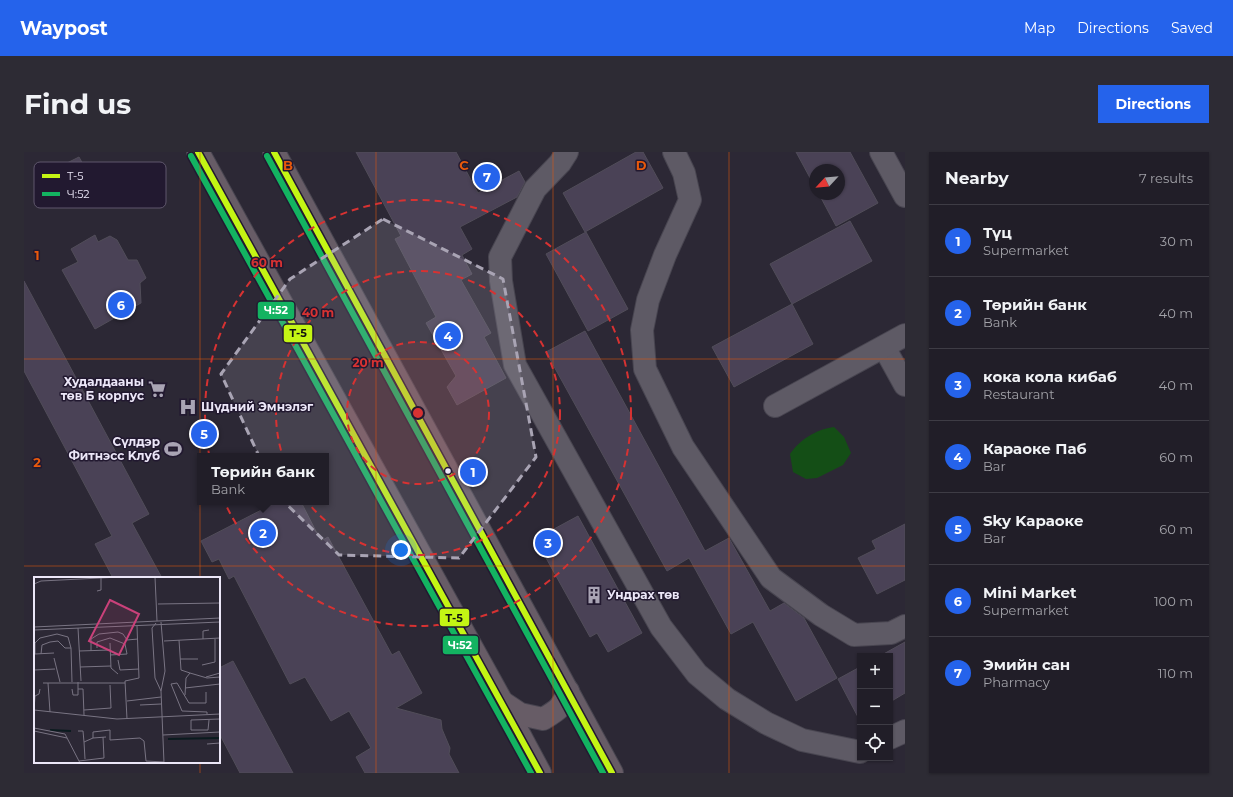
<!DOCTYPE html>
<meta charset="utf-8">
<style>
body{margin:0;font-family:Montserrat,sans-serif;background:#2d2b34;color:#f1f3f6}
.controls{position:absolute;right:12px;bottom:12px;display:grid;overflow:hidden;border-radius:0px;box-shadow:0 1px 3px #0004}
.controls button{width:36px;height:36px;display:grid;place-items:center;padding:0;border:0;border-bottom:1px solid #3e3c45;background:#211e28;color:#f1f3f6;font:20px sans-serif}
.compass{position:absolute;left:785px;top:12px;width:36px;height:36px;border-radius:50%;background:#211e28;box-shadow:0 1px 3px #0004;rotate:244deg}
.you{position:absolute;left:377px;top:398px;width:14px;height:14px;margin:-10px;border:3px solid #fff;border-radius:50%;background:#1a73e8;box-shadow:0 0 0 6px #1a73e833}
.badge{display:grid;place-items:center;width:26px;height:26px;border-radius:50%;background:#2563eb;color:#fff;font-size:13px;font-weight:700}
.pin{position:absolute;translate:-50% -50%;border:2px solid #fff;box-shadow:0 1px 4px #0006}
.popup{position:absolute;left:173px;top:301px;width:132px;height:52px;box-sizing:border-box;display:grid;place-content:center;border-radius:0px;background:#211e28;filter:drop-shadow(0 1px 3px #0005);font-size:13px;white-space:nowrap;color:#a2a2a8}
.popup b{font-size:15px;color:#f1f3f6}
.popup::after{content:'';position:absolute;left:50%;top:100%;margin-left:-8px;border:8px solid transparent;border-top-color:#211e28}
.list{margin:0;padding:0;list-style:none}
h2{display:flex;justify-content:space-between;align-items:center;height:52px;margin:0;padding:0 16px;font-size:17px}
h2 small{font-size:13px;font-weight:400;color:#a2a2a8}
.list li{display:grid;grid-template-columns:26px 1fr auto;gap:12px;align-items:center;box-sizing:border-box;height:72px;padding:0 16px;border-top:1px solid #3e3c45}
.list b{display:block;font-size:15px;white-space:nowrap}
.list p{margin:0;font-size:13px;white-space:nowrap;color:#a2a2a8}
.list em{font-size:13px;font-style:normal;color:#a2a2a8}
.icon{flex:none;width:22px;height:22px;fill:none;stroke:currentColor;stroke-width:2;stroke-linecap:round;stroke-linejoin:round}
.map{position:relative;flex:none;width:881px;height:621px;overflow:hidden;border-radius:0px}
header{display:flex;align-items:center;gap:24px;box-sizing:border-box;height:56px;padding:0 20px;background:#2563eb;color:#fff}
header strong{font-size:19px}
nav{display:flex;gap:22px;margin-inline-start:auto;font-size:14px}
.intro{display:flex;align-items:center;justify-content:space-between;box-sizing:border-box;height:96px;padding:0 24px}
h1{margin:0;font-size:28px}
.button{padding:10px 18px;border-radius:0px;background:#2563eb;color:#fff;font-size:14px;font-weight:700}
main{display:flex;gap:24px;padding:0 24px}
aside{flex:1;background:#211e28;border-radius:0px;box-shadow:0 1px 3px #0004}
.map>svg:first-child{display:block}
.green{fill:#144e16}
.building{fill:#4a4256;stroke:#514d59}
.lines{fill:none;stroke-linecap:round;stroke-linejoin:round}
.street-casing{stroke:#484550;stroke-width:24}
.primary-casing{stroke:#484550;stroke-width:24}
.street{stroke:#5e5a65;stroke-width:22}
.primary{stroke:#675c66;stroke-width:22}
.bus-1-casing{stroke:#221930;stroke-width:9}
.bus-2-casing{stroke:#221930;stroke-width:9}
.bus-1{stroke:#c4f514;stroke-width:6}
.bus-2{stroke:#13b361;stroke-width:6}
.marked{fill:#a9a4b4;fill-opacity:0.2;stroke:#a9a4b4;stroke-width:3;stroke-dasharray:8 5;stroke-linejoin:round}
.grid{fill:none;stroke:#e8590c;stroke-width:1;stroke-opacity:0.55}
.ring{fill:none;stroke:#d73232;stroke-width:2;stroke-dasharray:7 5}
.bus-dot{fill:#ece7f8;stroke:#221930;stroke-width:1.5}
.labels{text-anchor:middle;stroke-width:3;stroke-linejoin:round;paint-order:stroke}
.poi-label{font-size:12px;font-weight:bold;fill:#ece7f8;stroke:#221930;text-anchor:end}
.inset-river{fill:none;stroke:#0b1b1f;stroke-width:2}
.inset-road{fill:none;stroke:#797483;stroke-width:1}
.view{fill:#ca417a;fill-opacity:0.15;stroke:#ca417a;stroke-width:2}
.inset-edge{fill:none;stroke:#ece7f8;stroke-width:2}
.key{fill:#221930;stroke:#5f576c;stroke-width:1}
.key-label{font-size:11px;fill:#ece7f8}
.grid-label{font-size:13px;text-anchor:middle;font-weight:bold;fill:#e8590c;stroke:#221930;stroke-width:3;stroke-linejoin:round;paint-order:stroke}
.centre{fill:#d73232;stroke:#221930;stroke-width:2}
.ring-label{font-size:12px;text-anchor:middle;font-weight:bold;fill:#d73232;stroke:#221930;stroke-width:3;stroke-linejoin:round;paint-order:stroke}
.line-badge{stroke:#221930;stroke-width:1.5}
.badge-label{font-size:11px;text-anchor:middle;font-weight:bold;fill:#fff}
.pale-badge-label{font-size:11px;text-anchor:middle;font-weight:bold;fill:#111}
</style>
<header>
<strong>Waypost</strong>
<nav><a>Map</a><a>Directions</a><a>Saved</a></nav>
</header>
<div class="intro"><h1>Find us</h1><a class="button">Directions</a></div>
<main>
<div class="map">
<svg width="881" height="621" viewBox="0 0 881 621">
<rect width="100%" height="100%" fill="#2c2835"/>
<!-- green -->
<path class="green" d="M810,275L820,285L827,301L819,313L793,326L782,327L769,320L766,302C775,288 793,277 810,275Z"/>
<!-- building -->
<g class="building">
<path d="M332,0H432L454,41L495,19L501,30L493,45L436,75L448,97L438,103L448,122L437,128L467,181L460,185L482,226L433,253L423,235L432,224L402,171L412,165L371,87L377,84Z"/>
<path d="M612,0H619L639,36L561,80L539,41Z"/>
<path d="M772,0H826L854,51L812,74L795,42H815V18H791V35Z"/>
<path d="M55,5L70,32L46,45L31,17Z"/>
<path d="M826,69L848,109L768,152L746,112Z"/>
<path d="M562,80L604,157L564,179L522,102Z"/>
<path d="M71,83L74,90L86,84L93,88L104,108H113L122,126L116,131L117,151L71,177L38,118L54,110L47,97Z"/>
<path d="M0,129L125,362L108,371L138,426H89L71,392L88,384L0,219Z"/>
<path d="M768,152L789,192L710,235L688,195Z"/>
<path d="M561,179L681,399L705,386L746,459L760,451L780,466L813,526L772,549L729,470L707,482L665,406L643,419L522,200Z"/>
<path d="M253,350H277L297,389L304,385L368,503L375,499L398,541L372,556L417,568L418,577L426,596L425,602L435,621H341L332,605L347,596L325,559L307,569L281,525L266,532L210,424L205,427L195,407L188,410L177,389Z"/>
<path d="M554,364L618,481L584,500L573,481L566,485L522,406L528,403L517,384Z"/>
<path d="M881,372V428L853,442L834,406L852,397L848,389Z"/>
<path d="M881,490V541L866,550V504H856Z"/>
<path d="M209,509L269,621H216L195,581V516Z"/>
<path d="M836,515V566L835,567L814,527Z"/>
</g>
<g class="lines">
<!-- street casing -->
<g class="street-casing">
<g id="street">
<path d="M543,0L536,11L511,37L476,105L477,129L491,213L637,475L673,522L703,547L742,571L778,588L836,600"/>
<path d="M650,0L660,21L666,48L641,103L624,148L618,178L621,217L659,295L747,426L797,463L830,483L867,481L881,474"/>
<path d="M857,0L881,44"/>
<path d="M860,195L881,233"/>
<path d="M751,254L881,183"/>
<path d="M866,586L881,579"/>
</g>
</g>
<!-- primary casing -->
<g class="primary-casing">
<g id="primary">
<path d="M174,0L478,550L516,621"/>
<path d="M250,0L588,621"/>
<path d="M478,550L496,562L519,567C534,558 538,556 544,539"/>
</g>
</g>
<!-- street -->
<use href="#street" class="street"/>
<!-- primary -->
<use href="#primary" class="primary"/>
<!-- bus-1 casing -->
<g class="bus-1-casing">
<g id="bus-1">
<path d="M174,0L516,621"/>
<path d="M250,0L588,621"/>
</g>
</g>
<!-- bus-2 casing -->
<g class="bus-2-casing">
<g id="bus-2">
<path d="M167,4L507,621"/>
<path d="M243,4L579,621"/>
</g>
</g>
<!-- bus-1 -->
<use href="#bus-1" class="bus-1"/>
<!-- bus-2 -->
<use href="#bus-2" class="bus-2"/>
</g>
<!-- marked area -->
<path class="marked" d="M359,67L479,127L512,305L435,406L315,403L253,343L197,222L266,127Z"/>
<!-- grid -->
<path class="grid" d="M176,0V426M352,0V621M529,0V621M705,0V621M0,207H881M0,414H881M176,610V621"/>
<!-- distance rings -->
<circle cx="394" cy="261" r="71" fill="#d73232" fill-opacity=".12"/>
<g class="ring">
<circle cx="394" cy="261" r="71"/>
<circle cx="394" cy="261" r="142"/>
<circle cx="394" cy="261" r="213"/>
</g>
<!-- icons -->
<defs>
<g id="supermarket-bare" transform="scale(1.38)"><path d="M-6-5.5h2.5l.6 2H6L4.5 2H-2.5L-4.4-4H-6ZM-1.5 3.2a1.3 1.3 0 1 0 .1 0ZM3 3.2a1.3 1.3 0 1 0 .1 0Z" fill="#a9a4b4" stroke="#221930" stroke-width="2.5" paint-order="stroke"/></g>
<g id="hospital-bare" transform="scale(1.38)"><path d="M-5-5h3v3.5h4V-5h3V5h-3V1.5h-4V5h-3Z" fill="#a9a4b4" stroke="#221930" stroke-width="2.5" paint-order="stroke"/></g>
<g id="stadium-bare" transform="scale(1.38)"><path d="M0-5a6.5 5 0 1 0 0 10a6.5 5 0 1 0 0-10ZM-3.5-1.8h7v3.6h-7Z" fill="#a9a4b4" stroke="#221930" stroke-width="2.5" paint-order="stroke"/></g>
<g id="building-bare" transform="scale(1.38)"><path d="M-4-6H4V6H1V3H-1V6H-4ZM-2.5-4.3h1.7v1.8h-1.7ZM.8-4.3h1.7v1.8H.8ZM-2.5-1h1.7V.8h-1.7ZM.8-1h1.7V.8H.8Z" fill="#a9a4b4" stroke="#221930" stroke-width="2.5" paint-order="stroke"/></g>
</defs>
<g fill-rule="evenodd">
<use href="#supermarket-bare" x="133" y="237"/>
<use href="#hospital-bare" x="164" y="255"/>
<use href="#stadium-bare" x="149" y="297"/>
<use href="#building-bare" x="570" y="443"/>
</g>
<!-- markers -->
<circle class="bus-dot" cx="424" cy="319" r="3.5"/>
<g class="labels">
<!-- poi labels -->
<g class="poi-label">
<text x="120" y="234">Худалдааны<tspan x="120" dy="14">төв Б корпус</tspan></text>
<text x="177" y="259" text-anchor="start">Шүдний Эмнэлэг</text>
<text x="136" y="294">Сүлдэр<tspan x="136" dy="14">Фитнэсс Kлуб</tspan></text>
<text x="583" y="447" text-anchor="start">Ундрах төв</text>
</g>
</g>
<!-- overview -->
<g transform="translate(10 425)">
<rect width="186" height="186" fill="#2c2835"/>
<path class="inset-river" d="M16,153L37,154M134,162L186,161"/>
<path class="inset-road" d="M121,0L123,44M0,7L7,4L86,0M63,14L67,13V1M124,27L186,26M127,45L131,94L127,114L130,186M122,46L118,51L121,101L127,114M0,50L186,41M44,51L47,104M0,53L186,45M169,62V54L175,53M145,63L147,93L156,96L152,101L151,118M130,64L186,61M76,66L77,91L84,97M63,71V65L76,61L91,67L93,77L76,78M45,74L76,73M57,74V62L65,57L84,55L89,57L93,63L104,62M1,77V66L6,61L23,57L34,60L37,71L38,105M1,77L20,76M7,77L8,68L16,65L24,64L31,71H37M20,81L26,105M146,82H164M84,83L86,93L105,92M168,88L181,85V62M46,90L77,89M0,93L21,92M156,96L173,101L186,100M172,100L186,96M9,106H91M14,106L16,135M151,111L186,107M38,112L39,118H44V105M44,112H49L50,138M172,115V126H155L143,106L137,107L148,134L173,135V137M93,124L127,120M106,128L127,127M0,133L1,119L5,117L6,112M0,133L83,142L186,137M50,133L77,131L76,108M93,142L91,104L105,101L103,49M175,143L174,153H157V143L186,142M0,151L31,157L46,186M0,154L33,161M44,154H49L50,165L59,161V155L76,153V163L106,161L110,164L112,184L130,185M129,158L186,155M59,161L72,160M50,165L51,182M173,167L186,166M45,184L70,181L69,160"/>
<path class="view" d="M76,23L105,37L85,78L55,64Z"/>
<rect width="186" height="186" class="inset-edge"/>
</g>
<!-- legend -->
<rect x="10" y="10" width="132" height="46" rx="6" class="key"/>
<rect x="18" y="22" width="18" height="4" fill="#c4f514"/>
<rect x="18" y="40" width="18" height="4" fill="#13b361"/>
<g class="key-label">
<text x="43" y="28">Т-5</text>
<text x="43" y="46">Ч:52</text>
</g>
<g class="grid-label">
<text x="264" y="18">B</text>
<text x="440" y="18">C</text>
<text x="617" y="18">D</text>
<text x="13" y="108">1</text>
<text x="13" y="315">2</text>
</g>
<circle cx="394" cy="261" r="6" class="centre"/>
<g class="ring-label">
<text x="243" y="115">60 m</text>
<text x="294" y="165">40 m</text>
<text x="344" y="215">20 m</text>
</g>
<g class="line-badge">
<rect x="233" y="149" width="38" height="19" rx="4" fill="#13b361"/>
<rect x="259" y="172" width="30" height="19" rx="4" fill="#c4f514"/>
<rect x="415" y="456" width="31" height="19" rx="4" fill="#c4f514"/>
<rect x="418" y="483" width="37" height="20" rx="4" fill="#13b361"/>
</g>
<g class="badge-label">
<text x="252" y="162">Ч:52</text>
<text x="436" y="497">Ч:52</text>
</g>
<g class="pale-badge-label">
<text x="274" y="185">Т-5</text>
<text x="430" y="470">Т-5</text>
</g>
</svg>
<div class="controls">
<button>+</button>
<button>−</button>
<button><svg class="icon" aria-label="locate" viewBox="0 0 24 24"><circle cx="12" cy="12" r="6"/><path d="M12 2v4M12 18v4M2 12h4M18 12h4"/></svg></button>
</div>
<svg class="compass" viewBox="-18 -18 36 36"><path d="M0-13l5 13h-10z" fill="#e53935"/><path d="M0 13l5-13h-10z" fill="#a2a2a8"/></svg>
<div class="you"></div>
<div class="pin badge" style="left:449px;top:320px">1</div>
<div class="pin badge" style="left:239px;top:381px">2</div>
<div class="popup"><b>Төрийн банк</b>Bank</div>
<div class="pin badge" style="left:524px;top:391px">3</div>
<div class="pin badge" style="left:424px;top:184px">4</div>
<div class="pin badge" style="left:180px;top:282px">5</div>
<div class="pin badge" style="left:97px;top:153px">6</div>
<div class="pin badge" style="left:463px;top:25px">7</div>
</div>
<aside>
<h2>Nearby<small>7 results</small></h2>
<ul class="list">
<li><span class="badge">1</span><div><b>Түц</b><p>Supermarket</p></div><em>30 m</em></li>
<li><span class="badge">2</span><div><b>Төрийн банк</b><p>Bank</p></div><em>40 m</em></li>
<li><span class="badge">3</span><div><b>кока кола кибаб</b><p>Restaurant</p></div><em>40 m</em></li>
<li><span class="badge">4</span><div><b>Караоке Паб</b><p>Bar</p></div><em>60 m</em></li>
<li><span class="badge">5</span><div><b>Sky Kараоке</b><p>Bar</p></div><em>60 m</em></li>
<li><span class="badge">6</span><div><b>Mini Market</b><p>Supermarket</p></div><em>100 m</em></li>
<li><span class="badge">7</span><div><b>Эмийн сан</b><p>Pharmacy</p></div><em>110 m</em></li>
</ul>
</aside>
</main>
